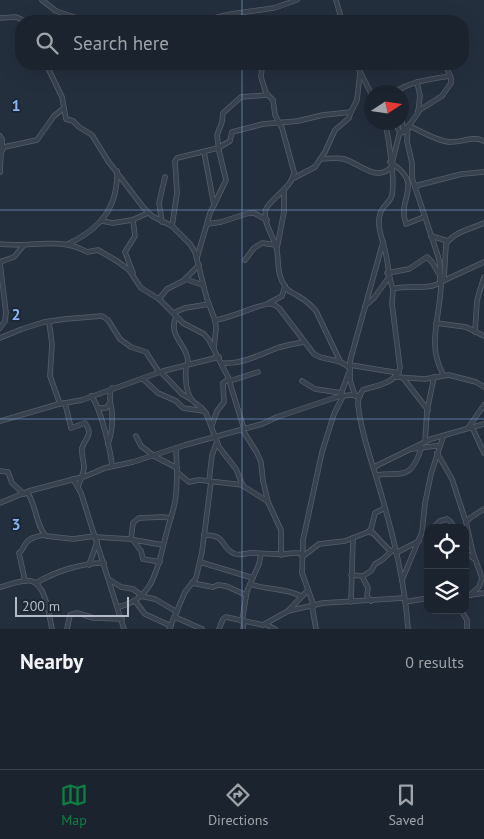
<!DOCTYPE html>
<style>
body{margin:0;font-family:"PT Sans",sans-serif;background:#282f3a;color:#f1f3f6}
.controls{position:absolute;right:15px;bottom:15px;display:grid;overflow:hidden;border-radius:10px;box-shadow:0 5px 20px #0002}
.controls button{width:45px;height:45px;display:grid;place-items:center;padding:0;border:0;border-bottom:1px solid #39404a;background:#1b232e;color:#f1f3f6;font:25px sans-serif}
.compass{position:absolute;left:364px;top:85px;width:45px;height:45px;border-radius:50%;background:#1b232e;box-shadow:0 5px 20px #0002;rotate:78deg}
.scale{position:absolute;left:15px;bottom:12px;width:114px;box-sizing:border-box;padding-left:5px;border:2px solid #b4bcc9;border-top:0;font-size:14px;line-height:18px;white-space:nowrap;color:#b4bcc9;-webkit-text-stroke:4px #1d2633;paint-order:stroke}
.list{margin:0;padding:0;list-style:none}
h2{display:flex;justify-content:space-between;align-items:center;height:65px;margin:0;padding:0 20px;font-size:21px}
h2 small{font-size:16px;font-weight:400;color:#a0a4aa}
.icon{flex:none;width:28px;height:28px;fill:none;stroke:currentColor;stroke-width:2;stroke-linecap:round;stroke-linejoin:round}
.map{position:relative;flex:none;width:484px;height:629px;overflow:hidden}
.search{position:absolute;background:#1b232e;box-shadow:0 5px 20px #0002;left:15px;right:15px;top:15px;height:55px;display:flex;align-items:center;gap:12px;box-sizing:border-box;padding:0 18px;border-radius:20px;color:#a0a4aa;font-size:19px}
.sheet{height:140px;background:#1b232e}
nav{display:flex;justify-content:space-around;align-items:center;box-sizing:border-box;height:70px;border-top:1px solid #39404a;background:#1b232e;font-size:14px;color:#a0a4aa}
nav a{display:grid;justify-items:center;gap:2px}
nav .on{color:#0b8043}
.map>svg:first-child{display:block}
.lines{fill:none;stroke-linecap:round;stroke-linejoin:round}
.minor-casing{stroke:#565f6c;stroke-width:5.5}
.minor{stroke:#38414e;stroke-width:4}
.grid{fill:none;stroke:#8ab4f8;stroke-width:1;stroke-opacity:0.55}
.grid-label{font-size:16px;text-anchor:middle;font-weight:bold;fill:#8ab4f8;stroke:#1d2633;stroke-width:4;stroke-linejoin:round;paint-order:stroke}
</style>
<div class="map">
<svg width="484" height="629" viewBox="0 0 484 629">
<rect width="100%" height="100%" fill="#242f3e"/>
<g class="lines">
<!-- minor casing -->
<g class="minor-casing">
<g id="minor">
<path d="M42,0L56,11L86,21"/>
<path d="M336,0L342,21"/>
<path d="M0,18L16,17L25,21"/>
<path d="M201,21L231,14L274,8L297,0"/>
<path d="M46,64L62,97L66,119L73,121L79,127L92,135L108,161L143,207L152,216L172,226L190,244L195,252L207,299L215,320L216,328L214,348"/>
<path d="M257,64L262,68L261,77L266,93L273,100L275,115L282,128L294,172C293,187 270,199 266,209C262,221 273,236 276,246C280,261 275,272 286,288C289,292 294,293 298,296C305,300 311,305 316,311L340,361"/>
<path d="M356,64L372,95"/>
<path d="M395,92C412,81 431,79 450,76"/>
<path d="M418,111L442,96L451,83V78L445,64"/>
<path d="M385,122C389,140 395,178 392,195C390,203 382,206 380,214C376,228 384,242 386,255C389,268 388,276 393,289"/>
<path d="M395,122L400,133"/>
<path d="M402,122L404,132"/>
<path d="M408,126L407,141L412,163V178L438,256L440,265V283"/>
<path d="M409,126C422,131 434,140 449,142C462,143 472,135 484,141"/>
<path d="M0,136L2,139V150"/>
<path d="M320,159C328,159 337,157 344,159C359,163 377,183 391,167"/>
<path d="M390,162C426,185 396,197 406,224L424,217"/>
<path d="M392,163L399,135L411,123L418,113L420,96L417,82"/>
<path d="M0,172L1,153L4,147L37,140L54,116L64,108"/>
<path d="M292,179L315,167L325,152L335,130L349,118L351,111"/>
<path d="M415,186L462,174L484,172"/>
<path d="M214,205L226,180L219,151L217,135L222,122L223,113L241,97L267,95"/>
<path d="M133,220L135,236L125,252L133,273"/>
<path d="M102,221L113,223L132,220L148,213"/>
<path d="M162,222L159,203L165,177"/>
<path d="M207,224L221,222L249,213H254L267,220"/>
<path d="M172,226L177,193L175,161L177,158L218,148L230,141L232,132L263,124L298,121L323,115L351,112L357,100L360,73"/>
<path d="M431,236L448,241"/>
<path d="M0,244C29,248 60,236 87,252L98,250L117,261L129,270L141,288L159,299L183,323L204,334L209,340L228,377L244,429"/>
<path d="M68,244C100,229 118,208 117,171"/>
<path d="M277,248L284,212V192"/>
<path d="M197,258L210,213L214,205L204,152"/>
<path d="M245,260L254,248L262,243L276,245"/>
<path d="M0,262L14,257L24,245"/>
<path d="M0,263L6,313L5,321L0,328"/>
<path d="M387,273L409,269L427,257L432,262L440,276"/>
<path d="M185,279L203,285"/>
<path d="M443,281L484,262"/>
<path d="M441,283C441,315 426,344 443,374"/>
<path d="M159,299L167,289L183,281L199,265"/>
<path d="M269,303L282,296L285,286"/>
<path d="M365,306L374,298L389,277"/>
<path d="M173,313L185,308L209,304"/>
<path d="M176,317C167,337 189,345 188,364"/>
<path d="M215,320C230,319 263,302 271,304C274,304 276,306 279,308L314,354C326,362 339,357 349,368"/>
<path d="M49,322L52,344L50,376L60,404"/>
<path d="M436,323L466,327L484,336"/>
<path d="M475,332L477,300L484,277"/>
<path d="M0,338L22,329L44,322L65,319L102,316L108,320L120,339L131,347L146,352L159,372"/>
<path d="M221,363C241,365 259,355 277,348C286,345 295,344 304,342"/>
<path d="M186,365C185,375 185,396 195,403C199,406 201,406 204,411"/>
<path d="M350,365L399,373"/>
<path d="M161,372L182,394L191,399"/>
<path d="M396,377L425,379L449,375L476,382L484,387"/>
<path d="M403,378L428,410"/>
<path d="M143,379L158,393L176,401L183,408L204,411L206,413L219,447L236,469L243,486L267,501"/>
<path d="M230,381L258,372"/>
<path d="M302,381L315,389L342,393"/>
<path d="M341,394L349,372"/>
<path d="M91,396C100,405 111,452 112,466"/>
<path d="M355,396L350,380V361L383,242"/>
<path d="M65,403L71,428L85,423C94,436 85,437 82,448C81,454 84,461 84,468C83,475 80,480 78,487"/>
<path d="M98,408H106L110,403"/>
<path d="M0,421L59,404L82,400L163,371L219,357"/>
<path d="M212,425L217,411L224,402L223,383L229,379"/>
<path d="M472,427L484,453"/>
<path d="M468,428L484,405"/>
<path d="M242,429L257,453L261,462L263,481L268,502L281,530V555"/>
<path d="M136,436L141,446L153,455"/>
<path d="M425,442L427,411L434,377"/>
<path d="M108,444C112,433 113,423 112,412C111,403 108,397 112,388"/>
<path d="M412,449L435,446H439"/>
<path d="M437,453L452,479L466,522"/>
<path d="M152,455L177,468"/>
<path d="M374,467L431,439L484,424"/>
<path d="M0,471L8,472L12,483L24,494"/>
<path d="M177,472L189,482L199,480L243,485"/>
<path d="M376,475C401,471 410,482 421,449"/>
<path d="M73,479L81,493L124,629"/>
<path d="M209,481L212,455L217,442"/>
<path d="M27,492C36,504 36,526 46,536L73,539L95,536"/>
<path d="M0,503L29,491L86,476L105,468L133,462L185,445L262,424L277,417L337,397L350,395L360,396"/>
<path d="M433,528L440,521L447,519L450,521L455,528"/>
<path d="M458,528H463"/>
<path d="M368,532L373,533L390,551"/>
<path d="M204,535C229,535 219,548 235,554C241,556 246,553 251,553C260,553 269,554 279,554C287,555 294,551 302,554"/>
<path d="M96,537L129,539L163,545"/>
<path d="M131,539L133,523L139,518L162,517L171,518"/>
<path d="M133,540L141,551L143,559L160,562"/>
<path d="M465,552L473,558"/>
<path d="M396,553L419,541"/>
<path d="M302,557L319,544L345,541L368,532L371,529L375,513L385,508"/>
<path d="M200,562L253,578"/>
<path d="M89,565L97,542"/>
<path d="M351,575L363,576L371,571L375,564L382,560L395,548"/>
<path d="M362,576L368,588L367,596L371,601"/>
<path d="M110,580L121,587L133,589L141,595"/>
<path d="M402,580L422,532L425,503L431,474L443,437"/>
<path d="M25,581L19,553C24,549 23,546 27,542C31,537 39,536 44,535"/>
<path d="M36,583C56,571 82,563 104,563"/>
<path d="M192,583L213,587L218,585L226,586L246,595"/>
<path d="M250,584C267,590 285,588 301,596"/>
<path d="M0,587C9,585 22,579 31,581C46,584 49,616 52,629"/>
<path d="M470,595L479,587L482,578L473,553L466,522L470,518L484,509"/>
<path d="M140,596L155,599L177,612"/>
<path d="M465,596L484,593"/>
<path d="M135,601L145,614L171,626"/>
<path d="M351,602L353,538"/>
<path d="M405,602L428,598"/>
<path d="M312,606L316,629"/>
<path d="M314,606L302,573L303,540L322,452L334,414L343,396"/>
<path d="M118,607C151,600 157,572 164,543C167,529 172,516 175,502C178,484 177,466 176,448"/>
<path d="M289,610L308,590"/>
<path d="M461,610L467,620V629"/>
<path d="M175,617L202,629"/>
<path d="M242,621L247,591L259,564L261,554"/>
<path d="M265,624L275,629"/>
<path d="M67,629L70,615L77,613L94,618L122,619"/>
<path d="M169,629L185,592L196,578L202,552L211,482"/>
<path d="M219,629L223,619L226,617L263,625L288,611L323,603L404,598"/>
<path d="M243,629L244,621"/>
<path d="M408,629C405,582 393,535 380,490C372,462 361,433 358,404C358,399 360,394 363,390C377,385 395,384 400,368L392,304L393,289C409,283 432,293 444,279L446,244C455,231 471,229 484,223"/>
</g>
</g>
<!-- minor -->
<use href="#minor" class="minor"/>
</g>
<!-- grid -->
<path class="grid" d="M242,0V21M242,64V629M0,210H484M0,419H484"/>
<g class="grid-label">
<text x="16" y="111">1</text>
<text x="16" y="320">2</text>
<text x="16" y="530">3</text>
</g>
</svg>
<div class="controls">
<button><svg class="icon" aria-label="locate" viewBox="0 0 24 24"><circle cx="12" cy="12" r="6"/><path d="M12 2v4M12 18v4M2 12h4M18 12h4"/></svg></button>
<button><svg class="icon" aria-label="layers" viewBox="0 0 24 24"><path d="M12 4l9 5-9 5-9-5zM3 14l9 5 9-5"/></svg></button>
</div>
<svg class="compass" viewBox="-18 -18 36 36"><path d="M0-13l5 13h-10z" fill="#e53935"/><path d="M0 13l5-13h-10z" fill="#a0a4aa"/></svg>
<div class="scale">200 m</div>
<div class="search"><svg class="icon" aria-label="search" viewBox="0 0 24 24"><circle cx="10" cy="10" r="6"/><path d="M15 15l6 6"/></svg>Search here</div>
</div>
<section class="sheet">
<h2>Nearby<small>0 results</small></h2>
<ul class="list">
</ul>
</section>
<nav>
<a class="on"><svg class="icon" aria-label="map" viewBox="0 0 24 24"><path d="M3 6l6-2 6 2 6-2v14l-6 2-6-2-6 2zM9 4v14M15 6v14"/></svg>Map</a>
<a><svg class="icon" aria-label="directions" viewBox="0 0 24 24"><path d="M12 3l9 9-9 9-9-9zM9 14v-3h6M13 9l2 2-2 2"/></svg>Directions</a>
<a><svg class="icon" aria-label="saved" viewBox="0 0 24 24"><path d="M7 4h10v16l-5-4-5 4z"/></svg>Saved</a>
</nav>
